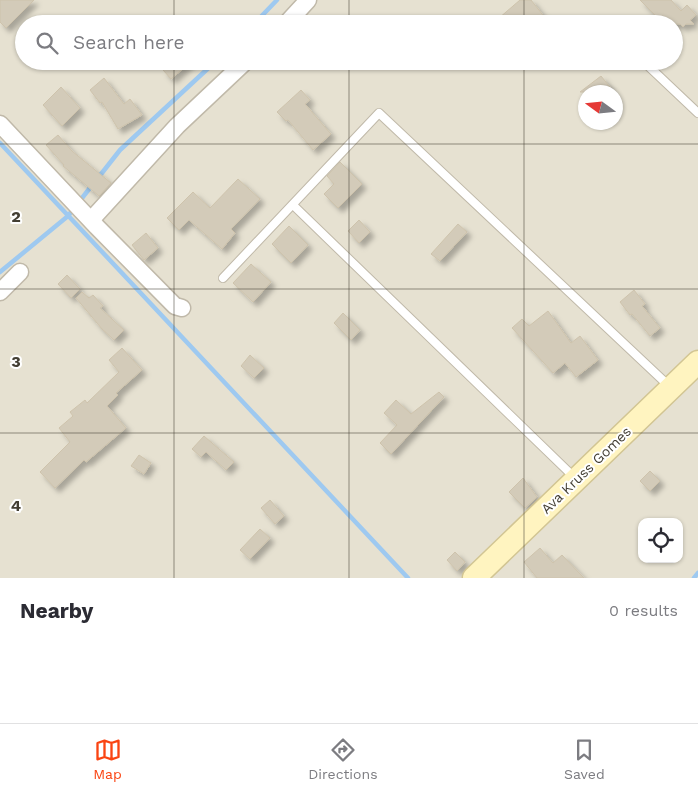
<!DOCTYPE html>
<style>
body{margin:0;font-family:"Work Sans",sans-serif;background:#f7f7f7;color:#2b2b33}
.controls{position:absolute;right:15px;bottom:15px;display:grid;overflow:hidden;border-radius:10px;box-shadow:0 1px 4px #0004}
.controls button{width:45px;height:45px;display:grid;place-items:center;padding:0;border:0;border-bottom:1px solid #e1e1e2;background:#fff;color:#2b2b33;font:25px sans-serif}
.compass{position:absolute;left:578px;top:85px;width:45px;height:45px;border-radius:50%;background:#fff;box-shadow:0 1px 4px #0004;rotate:285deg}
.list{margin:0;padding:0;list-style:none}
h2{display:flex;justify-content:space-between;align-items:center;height:65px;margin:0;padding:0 20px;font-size:21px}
h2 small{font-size:16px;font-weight:400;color:#7c7c81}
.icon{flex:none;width:28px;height:28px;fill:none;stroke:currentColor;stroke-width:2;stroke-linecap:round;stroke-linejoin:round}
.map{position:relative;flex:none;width:698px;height:578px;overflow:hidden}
.search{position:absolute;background:#fff;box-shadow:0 1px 4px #0004;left:15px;right:15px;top:15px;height:55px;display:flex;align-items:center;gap:12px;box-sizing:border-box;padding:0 18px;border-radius:28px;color:#7c7c81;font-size:19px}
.sheet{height:145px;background:#fff}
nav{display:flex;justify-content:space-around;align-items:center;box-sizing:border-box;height:70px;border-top:1px solid #e1e1e2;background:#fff;font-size:14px;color:#7c7c81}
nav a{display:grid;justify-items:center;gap:2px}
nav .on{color:#fa4412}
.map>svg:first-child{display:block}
.residential{fill:#e6e1d1;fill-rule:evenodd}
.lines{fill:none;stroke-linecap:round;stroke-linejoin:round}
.stream{stroke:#9ec9f0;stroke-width:4.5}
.building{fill:#d3cbb9;stroke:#cec3ac;filter:url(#shadow)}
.lane-casing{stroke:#c0b9a9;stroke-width:10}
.street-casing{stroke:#c0b9a9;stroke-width:19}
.secondary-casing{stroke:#d2c593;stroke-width:25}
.lane{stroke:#fff;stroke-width:8}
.street{stroke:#fff;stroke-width:16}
.secondary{stroke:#fff4c0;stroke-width:22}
.grid{fill:none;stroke:#433e33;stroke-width:1;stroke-opacity:0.55}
.labels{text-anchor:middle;stroke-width:4;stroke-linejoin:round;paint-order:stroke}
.street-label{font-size:14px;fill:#433e33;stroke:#fff}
.grid-label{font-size:16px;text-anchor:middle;font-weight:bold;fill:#433e33;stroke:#fff;stroke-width:4;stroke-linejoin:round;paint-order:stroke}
</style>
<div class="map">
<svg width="698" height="578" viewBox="0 0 698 578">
<defs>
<filter id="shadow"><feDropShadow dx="4.5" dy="4.5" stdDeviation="2.5" flood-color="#0004"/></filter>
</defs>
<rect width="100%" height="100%" fill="#f2eee3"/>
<!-- residential -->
<path class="residential" d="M0,0H698V578H0ZM24,24H674V61H24ZM586,92H616V122H586ZM642,522H679V559H642Z"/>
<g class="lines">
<!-- stream -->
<g class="stream">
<path d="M254,24L277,0"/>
<path d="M0,143L408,578"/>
<path d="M98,178L120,150L216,61"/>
<path d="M0,272L68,216L93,184"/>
<path d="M694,578L698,573"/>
</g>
</g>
<!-- building -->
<g class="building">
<path d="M0,0H34L6,28L0,22Z"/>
<path d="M520,0H531L550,24H492Z"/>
<path d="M640,0H671L681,11L687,5L696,15L690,20L694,24H686L683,27L680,24H651L657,17Z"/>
<path d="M172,61H192L171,79L163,70Z"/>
<path d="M601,76L610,87L604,92H580Z"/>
<path d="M104,78L124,104L130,99L142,115L118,129L102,102L100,103L90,90Z"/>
<path d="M61,87L80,108L62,126L43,105Z"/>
<path d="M301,90L310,100L305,104L331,134L313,150L288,120L286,121L277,112Z"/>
<path d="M58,135L72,151L111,183L99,196L63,166L64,165L46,145Z"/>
<path d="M340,162L362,184L338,208L324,194L334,184L327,176Z"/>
<path d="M238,179L260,199L231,229L235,233L222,249L189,220L179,230L167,218L193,192L210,208Z"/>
<path d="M359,220L370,232L359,243L348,231Z"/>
<path d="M458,224L467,232L440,261L431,254Z"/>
<path d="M289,226L308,245L291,263L272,244Z"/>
<path d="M146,233L158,248L144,260L132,245Z"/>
<path d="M251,264L271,282L253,302L233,283Z"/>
<path d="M67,275L80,289L71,298L58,284Z"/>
<path d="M634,290L645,304L642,306L660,328L650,336L632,314L630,315L620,302Z"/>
<path d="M82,292L89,298L93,295L103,306L100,308L124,330L114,340L102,329L76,298Z"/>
<path d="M548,311L571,343L580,336L598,360L576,377L565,363L553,373L512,328L522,319L529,326Z"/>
<path d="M343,313L360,330L351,340L334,323Z"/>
<path d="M122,348L142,370L116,393L118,395L107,406L126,428L86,462L84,460L55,488L40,472L70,442L59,428L73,416L70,412L85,400L87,403L119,372L109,360Z"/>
<path d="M250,355L264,368L254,378L241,366Z"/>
<path d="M439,392L444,397L391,454L380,443L397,425L384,413L396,400L411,414Z"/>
<path d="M204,436L234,462L226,470L206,452L201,457L192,449Z"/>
<path d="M139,455L151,463L144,474L131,466Z"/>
<path d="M650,471L660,481L650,491L640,481Z"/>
<path d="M523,478L537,497L525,508L509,492Z"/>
<path d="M270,500L284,516L275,524L261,508Z"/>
<path d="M260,529L270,538L250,559L240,550Z"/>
<path d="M540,548L553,563L562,555L584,578H537L524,562Z"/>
<path d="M455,552L465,562L457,571L447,560Z"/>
</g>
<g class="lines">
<!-- lane casing -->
<g class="lane-casing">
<g id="lane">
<path d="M643,61L698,113"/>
<path d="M293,205L575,478"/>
<path d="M223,278L379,113L669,386"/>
</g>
</g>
<!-- street casing -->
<g class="street-casing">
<g id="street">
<path d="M286,24L308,0"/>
<path d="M0,124L97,227L175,306L182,308"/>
<path d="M91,220L177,126L246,61"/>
<path d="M0,292L20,272"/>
</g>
</g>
<!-- secondary casing -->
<g class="secondary-casing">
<path id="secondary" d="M474,578L698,362"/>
</g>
<!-- lane -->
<use href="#lane" class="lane"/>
<!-- street -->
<use href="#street" class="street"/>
<!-- secondary -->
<use href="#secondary" class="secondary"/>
</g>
<!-- grid -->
<path class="grid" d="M174,0V24M349,0V24M524,0V24M174,61V578M349,61V578M524,61V578M0,144H698M0,289H698M0,433H698"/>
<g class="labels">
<!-- street labels -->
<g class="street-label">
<text transform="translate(586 470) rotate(-44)" y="5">Ava Kruss Gomes</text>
</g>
</g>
<g class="grid-label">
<text x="16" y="222">2</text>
<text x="16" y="367">3</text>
<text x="16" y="511">4</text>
</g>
</svg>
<div class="controls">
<button><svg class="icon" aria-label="locate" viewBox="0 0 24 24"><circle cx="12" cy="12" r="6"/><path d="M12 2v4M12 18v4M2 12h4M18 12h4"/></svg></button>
</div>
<svg class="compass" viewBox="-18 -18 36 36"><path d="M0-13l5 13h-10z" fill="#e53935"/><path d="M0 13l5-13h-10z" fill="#7c7c81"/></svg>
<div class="search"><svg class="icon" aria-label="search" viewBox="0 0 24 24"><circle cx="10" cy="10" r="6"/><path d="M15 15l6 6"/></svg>Search here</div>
</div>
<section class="sheet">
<h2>Nearby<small>0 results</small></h2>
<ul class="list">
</ul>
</section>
<nav>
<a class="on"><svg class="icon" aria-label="map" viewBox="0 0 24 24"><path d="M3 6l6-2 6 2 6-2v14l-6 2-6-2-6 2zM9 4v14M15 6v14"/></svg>Map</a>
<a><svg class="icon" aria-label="directions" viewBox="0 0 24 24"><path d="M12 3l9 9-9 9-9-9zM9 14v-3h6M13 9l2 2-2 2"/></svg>Directions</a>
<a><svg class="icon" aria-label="saved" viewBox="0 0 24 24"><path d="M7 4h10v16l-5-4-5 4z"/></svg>Saved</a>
</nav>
